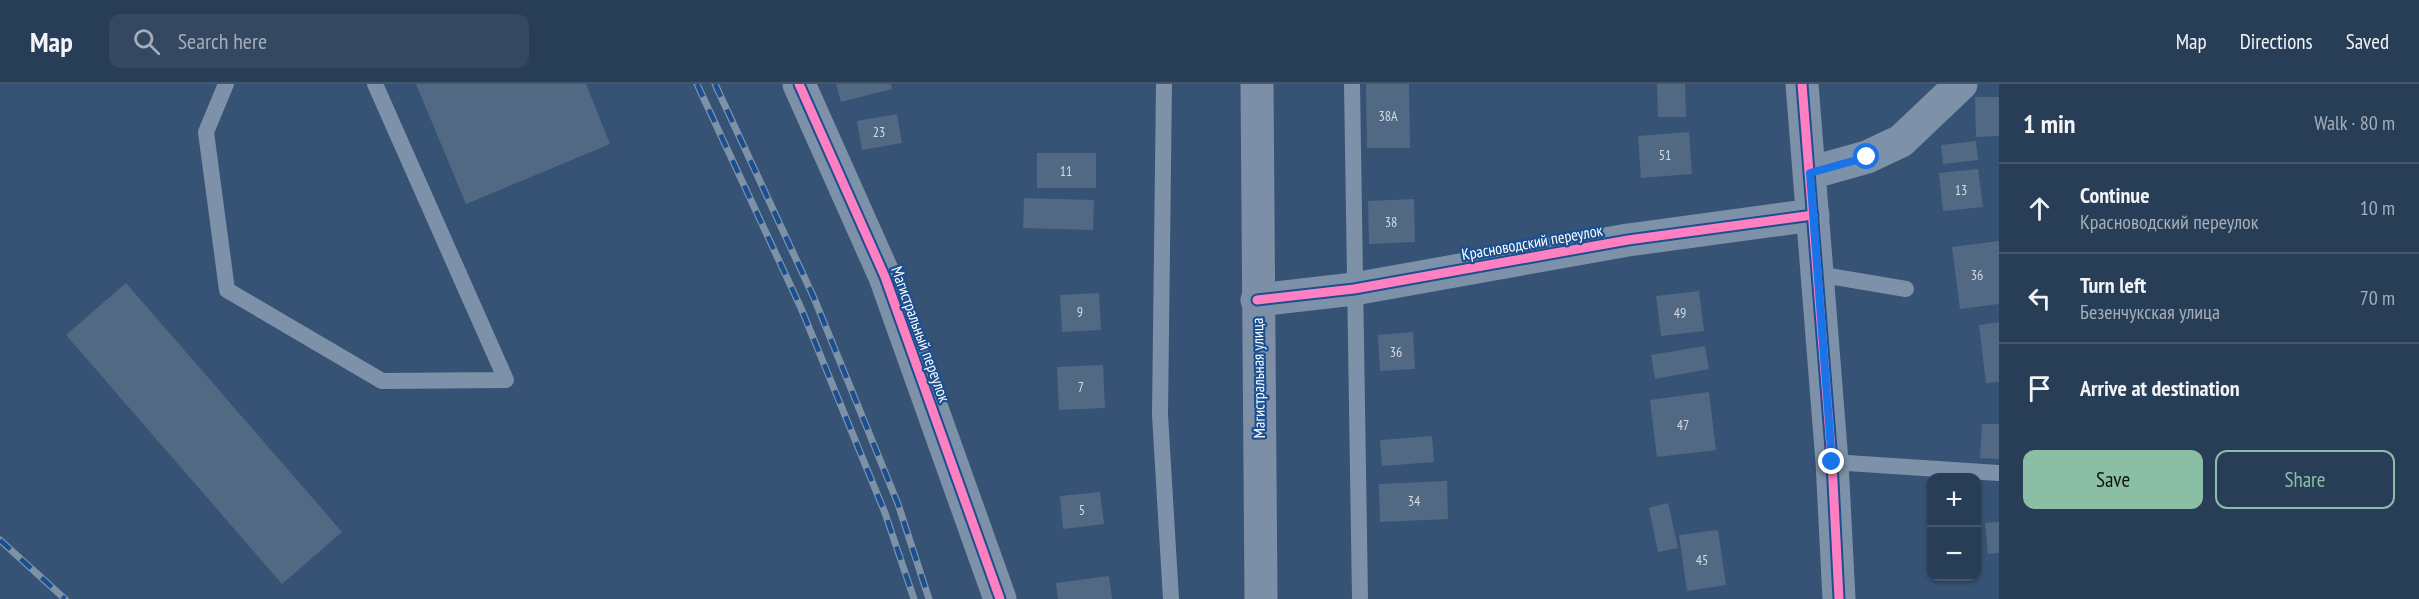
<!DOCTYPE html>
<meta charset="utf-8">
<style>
body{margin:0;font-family:"PT Sans Narrow",sans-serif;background:#344961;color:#f1f3f6}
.controls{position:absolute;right:18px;bottom:18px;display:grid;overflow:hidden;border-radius:12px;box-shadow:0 2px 4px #0004}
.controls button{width:54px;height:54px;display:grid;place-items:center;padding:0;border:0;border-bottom:2px solid #44576d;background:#283e57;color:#f1f3f6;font:30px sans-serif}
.stop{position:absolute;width:18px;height:18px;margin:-14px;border:4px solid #1a73e8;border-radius:50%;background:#fff}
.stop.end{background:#1a73e8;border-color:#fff;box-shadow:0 2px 6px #0008}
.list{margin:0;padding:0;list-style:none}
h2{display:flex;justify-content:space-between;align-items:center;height:78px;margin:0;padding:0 24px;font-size:26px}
h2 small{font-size:20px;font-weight:400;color:#a5aeba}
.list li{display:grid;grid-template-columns:39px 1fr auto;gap:18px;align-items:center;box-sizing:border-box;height:90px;padding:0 24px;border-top:2px solid #44576d}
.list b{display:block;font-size:22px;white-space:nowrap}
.list p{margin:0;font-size:20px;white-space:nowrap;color:#a5aeba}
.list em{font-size:20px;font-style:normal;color:#a5aeba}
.actions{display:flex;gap:12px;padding:18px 24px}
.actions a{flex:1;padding:14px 0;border:2px solid #8abfa5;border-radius:12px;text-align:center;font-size:21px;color:#8abfa5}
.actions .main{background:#8abfa5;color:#111}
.icon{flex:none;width:33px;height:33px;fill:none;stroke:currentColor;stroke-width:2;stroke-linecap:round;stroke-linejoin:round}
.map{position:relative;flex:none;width:1999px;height:515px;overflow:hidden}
header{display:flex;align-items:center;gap:36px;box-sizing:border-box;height:84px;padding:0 30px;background:#283e57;border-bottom:2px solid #44576d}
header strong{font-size:28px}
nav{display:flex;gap:33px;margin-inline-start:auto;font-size:21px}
.search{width:420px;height:54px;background:#344961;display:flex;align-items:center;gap:15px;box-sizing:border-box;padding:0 21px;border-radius:12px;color:#a5aeba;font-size:22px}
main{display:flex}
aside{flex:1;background:#283e57}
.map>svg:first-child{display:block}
.building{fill:#526984}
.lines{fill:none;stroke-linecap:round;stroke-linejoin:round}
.service{stroke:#7d92a8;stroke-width:16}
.minor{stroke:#7d92a8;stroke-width:33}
.primary{stroke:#7d8ea7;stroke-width:33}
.rail-casing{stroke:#7e92a7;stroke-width:7}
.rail{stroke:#1b4f8f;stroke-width:4.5;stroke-dasharray:14;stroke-linecap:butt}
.cycleway-casing{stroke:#1b4f8f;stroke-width:13}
.cycleway{stroke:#ff80c0;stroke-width:9}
.route{stroke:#1a73e8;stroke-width:8}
.labels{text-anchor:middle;stroke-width:4.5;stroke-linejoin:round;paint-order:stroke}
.number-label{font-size:14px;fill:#d4dae0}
.street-label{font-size:16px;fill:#fff;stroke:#1b4f8f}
</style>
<header>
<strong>Map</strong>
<div class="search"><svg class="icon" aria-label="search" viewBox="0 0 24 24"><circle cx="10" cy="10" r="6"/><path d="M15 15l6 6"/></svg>Search here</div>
<nav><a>Map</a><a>Directions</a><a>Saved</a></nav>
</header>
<main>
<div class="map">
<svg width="1999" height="515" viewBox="0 0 1999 515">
<rect width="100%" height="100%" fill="#365274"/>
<!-- building -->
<g class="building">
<path d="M416,0H586L610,60L466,120Z"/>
<path d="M836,0H891L892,5L841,18Z"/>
<path d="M1366,0H1409L1410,64H1367Z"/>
<path d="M1657,0H1685L1686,33H1658Z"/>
<path d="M1975,13H1999V52L1976,53Z"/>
<path d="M897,30L902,59L862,66L857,37Z"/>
<path d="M1689,48L1692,90L1641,94L1638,52Z"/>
<path d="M1976,57L1978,76L1943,80L1941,61Z"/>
<rect x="1037" y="69" width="59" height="35"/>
<path d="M1978,85L1983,123L1943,127L1939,89Z"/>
<path d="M1024,114L1094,116L1093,146L1023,144Z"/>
<path d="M1414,115L1415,158L1369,160L1368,117Z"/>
<path d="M1999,157V220L1960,225L1952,163Z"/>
<path d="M126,199L342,448L282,500L66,251Z"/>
<path d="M1699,207L1704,247L1661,252L1656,212Z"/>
<path d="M1099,209L1101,246L1062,248L1060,211Z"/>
<path d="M1999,238V298L1986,299L1979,241Z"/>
<path d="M1413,248L1415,285L1380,287L1378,251Z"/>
<path d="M1705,262L1709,285L1655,295L1651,271Z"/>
<path d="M1103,281L1105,324L1059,326L1057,283Z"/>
<path d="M1709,308L1716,366L1657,373L1650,316Z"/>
<path d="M1982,340H1999V375L1980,374Z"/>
<path d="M1432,352L1434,378L1382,382L1380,356Z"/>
<path d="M1447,397L1448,435L1380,438L1379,400Z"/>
<path d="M1100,408L1104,440L1063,445L1060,412Z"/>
<path d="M1668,419L1678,464L1658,468L1649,424Z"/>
<path d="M1999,438V469L1988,470L1985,439Z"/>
<path d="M1718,446L1726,501L1687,507L1679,451Z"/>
<path d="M1109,492L1112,515H1058L1056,499Z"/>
</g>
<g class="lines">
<!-- service -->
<g class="service">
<path d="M226,0L206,48L227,206L382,297L506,296L375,0"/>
<path d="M1164,0L1160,331L1171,515"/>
<path d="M1352,0L1360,515"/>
<path d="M1817,190L1906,205"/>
<path d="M1832,378L1999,389"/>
</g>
<!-- minor -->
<g class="minor">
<path d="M799,0L885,193L1000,515"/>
<path d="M1802,0L1832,378L1839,515"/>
<path d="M1810,89L1867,73L1901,57L1961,0"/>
<path d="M1257,216L1354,205L1628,156L1813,131"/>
</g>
<!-- primary -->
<path class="primary" d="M1257,0L1261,515"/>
<!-- rail casing -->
<g class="rail-casing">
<g id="rail">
<path d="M697,0L801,224L885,429L914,515"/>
<path d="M715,0L814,214L898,420L929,515"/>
<path d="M0,456L65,515"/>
</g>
</g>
<!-- rail -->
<use href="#rail" class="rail"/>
<!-- cycleway casing -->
<g class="cycleway-casing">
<g id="cycleway">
<path d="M799,0L885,193L1000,515"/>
<path d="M1802,0L1832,378L1839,515"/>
<path d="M1257,216L1354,205L1628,156L1813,131"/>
</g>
</g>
<!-- cycleway -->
<use href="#cycleway" class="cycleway"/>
</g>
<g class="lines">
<!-- route -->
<path class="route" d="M1832,378L1810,89L1867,73"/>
</g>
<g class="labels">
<!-- number labels -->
<g class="number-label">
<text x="1388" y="37">38А</text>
<text x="879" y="53">23</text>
<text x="1665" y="76">51</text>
<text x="1066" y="92">11</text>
<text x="1961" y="111">13</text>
<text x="1391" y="143">38</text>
<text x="1977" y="196">36</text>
<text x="1080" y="233">9</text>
<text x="1680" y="234">49</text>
<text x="1396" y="273">36</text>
<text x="1081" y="308">7</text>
<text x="1683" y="346">47</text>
<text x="1414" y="422">34</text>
<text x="1082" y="431">5</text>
<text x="1702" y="481">45</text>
</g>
<!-- street labels -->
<g class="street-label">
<text transform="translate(1532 158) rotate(-10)" y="6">Красноводский переулок</text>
<text transform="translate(921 250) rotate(70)" y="6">Магистральный переулок</text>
<text transform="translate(1258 294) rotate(-91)" y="6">Магистральная улица</text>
</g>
</g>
</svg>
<div class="controls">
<button>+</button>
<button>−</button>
</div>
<div class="stop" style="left:1867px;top:73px"></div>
<div class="stop end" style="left:1832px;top:378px"></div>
</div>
<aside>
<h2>1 min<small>Walk · 80 m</small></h2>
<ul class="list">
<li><svg class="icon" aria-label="ahead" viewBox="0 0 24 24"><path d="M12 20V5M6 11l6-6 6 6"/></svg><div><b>Continue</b><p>Красноводский переулок</p></div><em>10 m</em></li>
<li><svg class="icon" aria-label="left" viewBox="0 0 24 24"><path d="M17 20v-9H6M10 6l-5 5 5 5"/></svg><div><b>Turn left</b><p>Безенчукская улица</p></div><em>70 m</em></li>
<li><svg class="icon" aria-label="arrive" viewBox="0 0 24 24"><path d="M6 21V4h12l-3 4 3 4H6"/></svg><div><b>Arrive at destination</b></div></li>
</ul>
<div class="actions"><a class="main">Save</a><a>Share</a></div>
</aside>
</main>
